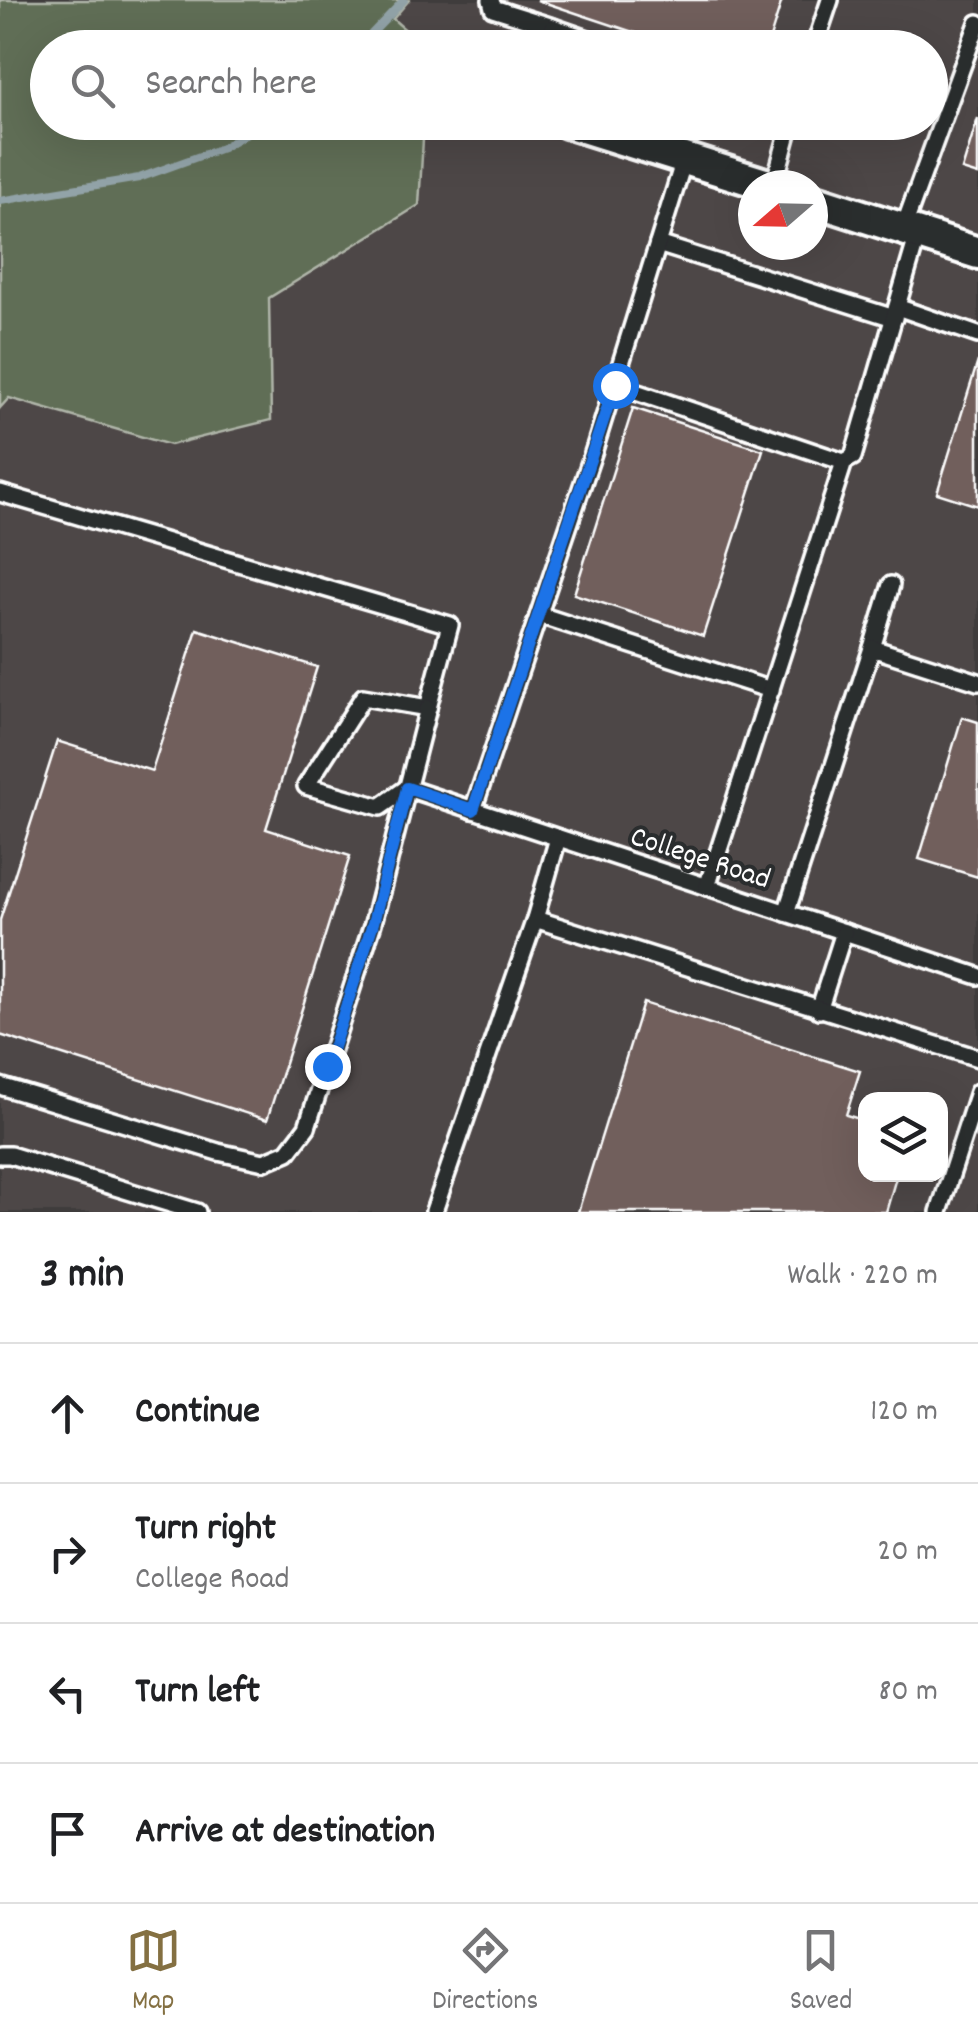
<!DOCTYPE html>
<meta charset="utf-8">
<style>
body{margin:0;font-family:Dekko,sans-serif;background:#f2f2f2;color:#202124}
.controls{position:absolute;right:30px;bottom:30px;display:grid;overflow:hidden;border-radius:20px;box-shadow:0 10px 40px #0002}
.controls button{width:90px;height:90px;display:grid;place-items:center;padding:0;border:0;border-bottom:2px solid #e0e0e0;background:#fff;color:#202124;font:50px sans-serif}
.compass{position:absolute;left:738px;top:170px;width:90px;height:90px;border-radius:50%;background:#fff;box-shadow:0 10px 40px #0002;rotate:250deg}
.stop{position:absolute;width:30px;height:30px;margin:-22px;border:8px solid #1a73e8;border-radius:50%;background:#fff}
.stop.end{background:#1a73e8;border-color:#fff;box-shadow:0 2px 10px #0008}
.list{margin:0;padding:0;list-style:none}
h2{display:flex;justify-content:space-between;align-items:center;height:130px;margin:0;padding:0 40px;font-size:42px}
h2 small{font-size:32px;font-weight:400;color:#757577}
.list li{display:grid;grid-template-columns:65px 1fr auto;gap:30px;align-items:center;box-sizing:border-box;height:140px;padding:0 40px;border-top:2px solid #e0e0e0}
.list b{display:block;font-size:38px;white-space:nowrap}
.list p{margin:0;font-size:32px;white-space:nowrap;color:#757577}
.list em{font-size:32px;font-style:normal;color:#757577}
.icon{flex:none;width:55px;height:55px;fill:none;stroke:currentColor;stroke-width:2;stroke-linecap:round;stroke-linejoin:round}
.map{position:relative;flex:none;width:978px;height:1212px;overflow:hidden}
.search{position:absolute;background:#fff;box-shadow:0 10px 40px #0002;left:30px;right:30px;top:30px;height:110px;display:flex;align-items:center;gap:25px;box-sizing:border-box;padding:0 35px;border-radius:55px;color:#757577;font-size:38px}
.sheet{height:690px;background:#fff}
nav{display:flex;justify-content:space-around;align-items:center;box-sizing:border-box;height:140px;border-top:2px solid #e0e0e0;background:#fff;font-size:28px;color:#757577}
nav a{display:grid;justify-items:center;gap:5px}
nav .on{color:#847042}
.map>svg:first-child{display:block}
.built{fill:#4e4646;fill-rule:evenodd}
.green{fill:#616e56;stroke:#b0b6aa;stroke-width:2.5}
.lines{fill:none;stroke-linecap:round;stroke-linejoin:round}
.stream{stroke:#92a3a8;stroke-width:8}
.building{fill:#715e5c;stroke:#fff;stroke-width:2.5}
.lane-casing{stroke:#fff;stroke-width:22}
.street-casing{stroke:#fff;stroke-width:38}
.lane{stroke:#2a2d2e;stroke-width:15}
.street{stroke:#2a2d2e;stroke-width:30}
.route{stroke:#1a73e8;stroke-width:12}
.labels{text-anchor:middle;stroke-width:8;stroke-linejoin:round;paint-order:stroke}
.street-label{font-size:30px;fill:#fff;stroke:#2a2d2e}
</style>
<div class="map">
<svg width="978" height="1212" viewBox="0 0 978 1212">
<rect width="100%" height="100%" fill="#3f3c3c"/>
<filter id="ink" filterUnits="userSpaceOnUse"><feTurbulence type="fractalNoise" baseFrequency=".01" numOctaves="2"/><feDisplacementMap in="SourceGraphic" scale="20" xChannelSelector="R" yChannelSelector="G"/><feConvolveMatrix kernelMatrix="1 2 1 2 8 2 1 2 1" color-interpolation-filters="sRGB"/></filter>
<g filter="url(#ink)">
<!-- built -->
<path class="built" d="M409,0H978V1212H0V408L9,398L170,445L269,298L419,205L424,123L930,122V48L425,47L393,18ZM753,185H813V245H753ZM866,1100H940V1174H866Z"/>
<!-- green -->
<path class="green" d="M0,0H409L393,19L425,47L48,48V122L424,123L419,205L269,298L271,420L170,445L9,398L0,408Z"/>
<g class="lines">
<!-- stream -->
<g class="stream">
<path d="M358,48L404,0"/>
<path d="M0,201L139,178L222,148L265,122"/>
</g>
</g>
<!-- building -->
<g class="building">
<path d="M537,0H782L767,48H681Z"/>
<path d="M978,118V175L962,170Z"/>
<path d="M978,361V506L937,493Z"/>
<path d="M633,408L763,450L703,636L574,594Z"/>
<path d="M197,629L317,667L266,829L350,856L267,1120L0,1035V920L57,741L152,771Z"/>
<path d="M962,717L978,722V877L919,859Z"/>
<path d="M643,1003L860,1071L846,1115L866,1121V1174H897L886,1212H578Z"/>
</g>
<g class="lines">
<!-- lane casing -->
<g class="lane-casing">
<g id="lane">
<path d="M491,0L493,8L553,27"/>
<path d="M546,48L553,27L614,48"/>
<path d="M814,48L830,0"/>
<path d="M774,185L791,122"/>
<path d="M903,229L978,23"/>
<path d="M658,244L894,318"/>
<path d="M897,307L978,335"/>
<path d="M615,385L844,462"/>
<path d="M0,493L450,625L428,708L363,697L306,786L380,807L407,788"/>
<path d="M539,615L771,690"/>
<path d="M872,648L891,585"/>
<path d="M407,788L978,976"/>
<path d="M473,810L594,450L684,160"/>
<path d="M707,887L844,462L853,457L918,234"/>
<path d="M786,913L872,648L978,682"/>
<path d="M535,919L558,838"/>
<path d="M819,1010L844,932"/>
<path d="M0,1086L218,1152L264,1162L288,1152L307,1127L373,923L428,708"/>
<path d="M0,1155H10L197,1212"/>
<path d="M434,1211L535,919L978,1058"/>
<path d="M939,1212L978,1092"/>
</g>
</g>
<!-- street casing -->
<g class="street-casing">
<g id="street">
<path d="M567,122L768,185"/>
<path d="M813,200L978,253"/>
</g>
</g>
<!-- lane -->
<use href="#lane" class="lane"/>
<!-- street -->
<use href="#street" class="street"/>
</g>
</g>
<g class="lines" filter="url(#ink)">
<!-- route -->
<path class="route" d="M327,1066L373,923L407,788L473,810L615,385"/>
</g>
<g class="labels">
<!-- street labels -->
<g class="street-label">
<text transform="translate(701 856) rotate(18)" y="10">College Road</text>
</g>
</g>
</svg>
<div class="controls">
<button><svg class="icon" aria-label="layers" viewBox="0 0 24 24"><path d="M12 4l9 5-9 5-9-5zM3 14l9 5 9-5"/></svg></button>
</div>
<svg class="compass" viewBox="-18 -18 36 36"><path d="M0-13l5 13h-10z" fill="#e53935"/><path d="M0 13l5-13h-10z" fill="#757577"/></svg>
<div class="stop" style="left:615px;top:385px"></div>
<div class="stop end" style="left:327px;top:1066px"></div>
<div class="search"><svg class="icon" aria-label="search" viewBox="0 0 24 24"><circle cx="10" cy="10" r="6"/><path d="M15 15l6 6"/></svg>Search here</div>
</div>
<section class="sheet">
<h2>3 min<small>Walk · 220 m</small></h2>
<ul class="list">
<li><svg class="icon" aria-label="ahead" viewBox="0 0 24 24"><path d="M12 20V5M6 11l6-6 6 6"/></svg><div><b>Continue</b></div><em>120 m</em></li>
<li><svg class="icon" aria-label="right" viewBox="0 0 24 24"><path d="M7 20v-9h11M14 6l5 5-5 5"/></svg><div><b>Turn right</b><p>College Road</p></div><em>20 m</em></li>
<li><svg class="icon" aria-label="left" viewBox="0 0 24 24"><path d="M17 20v-9H6M10 6l-5 5 5 5"/></svg><div><b>Turn left</b></div><em>80 m</em></li>
<li><svg class="icon" aria-label="arrive" viewBox="0 0 24 24"><path d="M6 21V4h12l-3 4 3 4H6"/></svg><div><b>Arrive at destination</b></div></li>
</ul>
</section>
<nav>
<a class="on"><svg class="icon" aria-label="map" viewBox="0 0 24 24"><path d="M3 6l6-2 6 2 6-2v14l-6 2-6-2-6 2zM9 4v14M15 6v14"/></svg>Map</a>
<a><svg class="icon" aria-label="directions" viewBox="0 0 24 24"><path d="M12 3l9 9-9 9-9-9zM9 14v-3h6M13 9l2 2-2 2"/></svg>Directions</a>
<a><svg class="icon" aria-label="saved" viewBox="0 0 24 24"><path d="M7 4h10v16l-5-4-5 4z"/></svg>Saved</a>
</nav>
